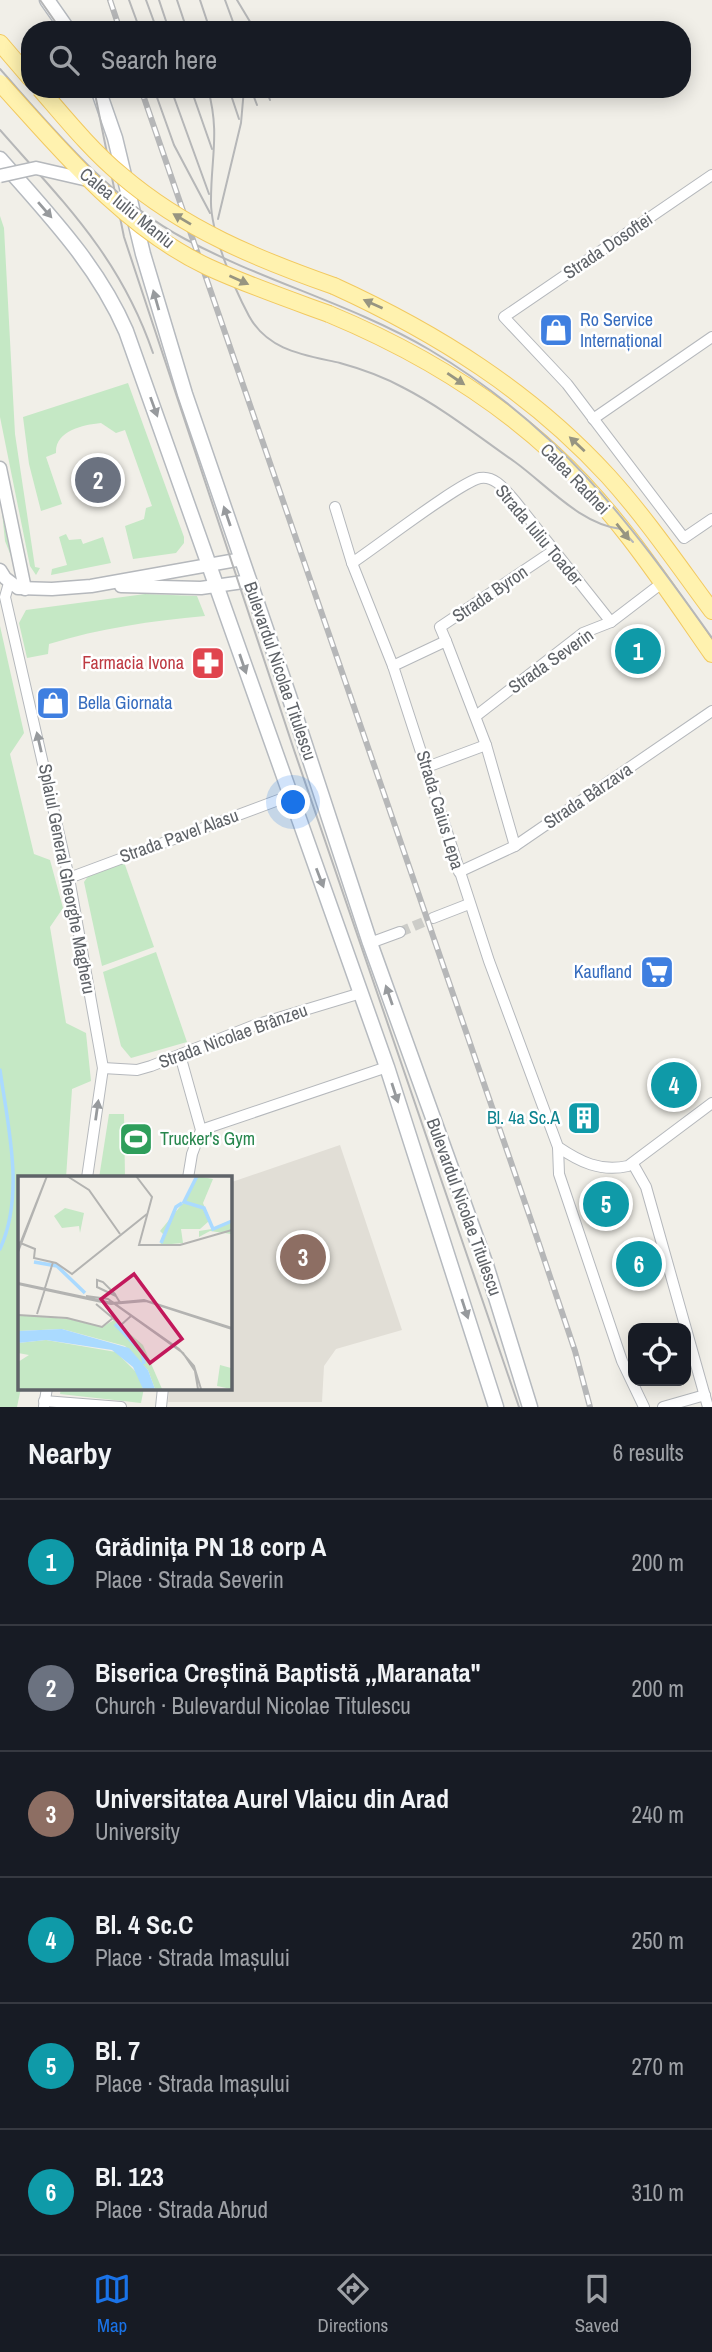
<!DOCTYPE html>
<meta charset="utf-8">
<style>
body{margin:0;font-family:"Archivo Narrow",sans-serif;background:#242831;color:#f1f3f6}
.controls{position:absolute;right:21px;bottom:21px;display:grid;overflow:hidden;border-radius:14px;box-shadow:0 4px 18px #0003}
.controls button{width:63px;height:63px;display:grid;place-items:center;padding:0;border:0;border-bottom:2px solid #363941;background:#171b24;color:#f1f3f6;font:35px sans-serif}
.you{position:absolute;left:294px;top:803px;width:24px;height:24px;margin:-18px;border:5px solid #fff;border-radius:50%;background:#1a73e8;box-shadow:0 0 0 10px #1a73e833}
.badge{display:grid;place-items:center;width:46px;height:46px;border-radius:50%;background:#1a73e8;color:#fff;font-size:23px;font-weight:700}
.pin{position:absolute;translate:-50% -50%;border:4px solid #fff;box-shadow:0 2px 7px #0006}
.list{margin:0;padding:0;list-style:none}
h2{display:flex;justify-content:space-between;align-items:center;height:91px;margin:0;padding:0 28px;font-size:30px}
h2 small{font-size:23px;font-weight:400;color:#9ea1a6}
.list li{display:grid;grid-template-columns:46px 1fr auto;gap:21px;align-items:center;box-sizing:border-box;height:126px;padding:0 28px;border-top:2px solid #363941}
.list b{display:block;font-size:26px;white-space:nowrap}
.list p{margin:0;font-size:23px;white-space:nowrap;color:#9ea1a6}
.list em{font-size:23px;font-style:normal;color:#9ea1a6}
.icon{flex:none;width:38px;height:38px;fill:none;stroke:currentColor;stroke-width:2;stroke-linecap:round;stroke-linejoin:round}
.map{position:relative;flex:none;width:712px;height:1407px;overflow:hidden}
.search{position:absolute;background:#171b24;box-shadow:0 4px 18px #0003;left:21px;right:21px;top:21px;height:77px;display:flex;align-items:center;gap:18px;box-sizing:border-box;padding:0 24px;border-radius:28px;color:#9ea1a6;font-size:26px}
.sheet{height:847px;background:#171b24}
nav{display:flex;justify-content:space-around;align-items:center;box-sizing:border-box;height:98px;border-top:2px solid #363941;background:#171b24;font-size:19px;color:#9ea1a6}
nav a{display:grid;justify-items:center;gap:4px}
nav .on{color:#1a73e8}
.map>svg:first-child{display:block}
.education{fill:#e1ded6}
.green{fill:#c5e8c5}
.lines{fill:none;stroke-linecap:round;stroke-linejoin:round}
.stream{stroke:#aadaff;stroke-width:3.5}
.minor-tunnel{stroke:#ccccc8;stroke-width:10;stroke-dasharray:10 5;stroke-linecap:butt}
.minor-casing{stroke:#b5b8bc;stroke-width:12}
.tertiary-casing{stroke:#b5b8bc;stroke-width:15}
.secondary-casing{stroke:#b6babf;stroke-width:17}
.primary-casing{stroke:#f2c960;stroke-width:18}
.minor{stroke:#fff;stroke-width:10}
.tertiary{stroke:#fff;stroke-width:12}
.secondary{stroke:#fff;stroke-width:14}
.primary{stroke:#fff2af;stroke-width:16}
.tram{stroke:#b6b7b8;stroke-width:2}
.rail-casing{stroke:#b6b7b8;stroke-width:6}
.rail{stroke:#fff;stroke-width:3.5;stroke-dasharray:10;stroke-linecap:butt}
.tertiary-bridge-casing{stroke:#b5b8bc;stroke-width:15;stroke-linecap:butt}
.primary-bridge-casing{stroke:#f2c960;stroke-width:18;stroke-linecap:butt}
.tertiary-bridge{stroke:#fff;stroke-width:12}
.primary-bridge{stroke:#fff2af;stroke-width:16}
.oneway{fill:#979a9d}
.oneway2{fill:#979581}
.labels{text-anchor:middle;stroke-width:5;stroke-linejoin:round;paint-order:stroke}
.street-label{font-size:18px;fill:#5f6368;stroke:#fff}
.shop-label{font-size:18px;fill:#366cbe;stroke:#fff;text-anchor:start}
.health-label{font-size:18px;fill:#be3a42;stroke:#fff;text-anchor:end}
.culture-label{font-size:18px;fill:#0d838f;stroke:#fff;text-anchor:end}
.leisure-label{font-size:18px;fill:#27864d;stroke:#fff;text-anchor:start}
.inset-river{fill:none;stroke:#aadaff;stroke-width:3.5}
.inset-road{fill:none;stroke:#b3b3b1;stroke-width:2}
.view{fill:#c2185b;fill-opacity:0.15;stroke:#c2185b;stroke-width:3.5}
.inset-edge{fill:none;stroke:#5f6368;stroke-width:3.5}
</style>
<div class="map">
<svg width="712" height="1407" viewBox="0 0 712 1407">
<rect width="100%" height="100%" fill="#f1efe8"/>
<!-- education -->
<path class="education" d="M340,1145L402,1330L336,1349L324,1366L322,1402H168L169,1388H229V1183Z"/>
<!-- green -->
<g class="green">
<path d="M0,216L4,228L15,434L35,567L40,568L36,575L30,566L0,417Z"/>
<path d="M128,383L184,537V543L176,553L133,559L125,526L144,519L146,508L152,506L125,430L116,433L101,423C82,425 55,431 56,453L46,457L62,504L41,511L29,464L23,417Z"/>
<path d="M0,492L15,566L5,541Z"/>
<path d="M66,534L69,540L81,539L83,544L103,537L111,563L51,575L52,569L67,565L59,537Z"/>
<path d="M145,594L197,596L205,616C151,621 101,628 49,644L48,654L27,658L19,623L26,610Z"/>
<path d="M0,626L24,733L10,754L34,854L50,860L63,908L50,927L66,1023L86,1033L91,1081L72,1089L66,1178H19L21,1388L17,1407H0Z"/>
<path d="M124,862L154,947L102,966L84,882L89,875Z"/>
<path d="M156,952L187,1042L131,1058L121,1046L103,972Z"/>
<path d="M109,1114H124L125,1178H99Z"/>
<path d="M61,1388H144L141,1403L60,1394Z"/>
</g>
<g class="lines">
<!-- stream -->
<path class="stream" d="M0,1070C8,1127 25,1194 0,1249"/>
<!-- minor-tunnel -->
<path class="minor-tunnel" d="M400,932L433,918"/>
<!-- minor casing -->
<g class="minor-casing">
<g id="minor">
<path d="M712,175L504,317L567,384L684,538L712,519"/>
<path d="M593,419L712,337"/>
<path d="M335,507L352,563L393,666L489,961L558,1147C580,1162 600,1172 628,1166L712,1103"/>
<path d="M352,563C375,548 460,482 480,478C495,475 506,491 515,501L611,622"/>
<path d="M9,583L5,597L69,878L103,1068L87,1178"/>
<path d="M446,641L440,627L553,551"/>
<path d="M393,666L446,641L486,745L515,846"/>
<path d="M476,716L583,633L611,622L662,583"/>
<path d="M427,767L486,745"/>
<path d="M459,872L515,846L712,711"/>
<path d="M69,878L289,796"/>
<path d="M433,918L469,904"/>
<path d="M370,943L400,932"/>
<path d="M180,1055L201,1130L192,1154L188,1178"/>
<path d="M103,1068L137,1070L151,1066L255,1025L361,993"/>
<path d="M201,1130L387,1067"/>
<path d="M558,1147L559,1174L622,1361L644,1407"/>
<path d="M633,1164L646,1187L708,1407"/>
<path d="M44,1401L121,1407"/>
<path d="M44,1406L47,1388"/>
<path d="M161,1407L163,1388"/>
<path d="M663,1407L705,1395"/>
</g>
</g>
<!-- tertiary casing -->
<g class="tertiary-casing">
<g id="tertiary">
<path d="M0,468L25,589"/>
<path d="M0,570L5,578L18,588L52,589L91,586L242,559"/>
<path d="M121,586L201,588L250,581"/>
</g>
</g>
<!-- secondary casing -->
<g class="secondary-casing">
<g id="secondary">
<path d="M47,0L68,30"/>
<path d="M98,89L115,138L143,254L185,394L289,696L370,943L486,1265L530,1407"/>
<path d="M0,159C47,213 97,264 126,331L387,1067L496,1407"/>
</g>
</g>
<!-- primary casing -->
<g class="primary-casing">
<g id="primary">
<path d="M0,43L30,78"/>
<path d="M334,286C437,333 531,392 608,476C646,518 678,565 712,611"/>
<path d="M329,314C411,348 488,393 554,454C616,511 664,585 712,654"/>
</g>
</g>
<!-- minor -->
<use href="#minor" class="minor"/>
<!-- tertiary -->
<use href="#tertiary" class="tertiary"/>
<!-- secondary -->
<use href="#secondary" class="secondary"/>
<!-- primary -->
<use href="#primary" class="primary"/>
<!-- tram -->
<g class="tram">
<path d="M40,0L61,30"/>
<path d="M129,0L140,30"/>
<path d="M146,0L157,30"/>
<path d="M159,0L169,30"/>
<path d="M177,0L187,30"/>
<path d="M200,0L210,30"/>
<path d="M225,0L236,30"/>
<path d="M237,0L255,30"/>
<path d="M0,69C56,132 110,199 185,239C265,282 352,304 430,350C558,426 628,520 712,638"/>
<path d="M94,89L124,237L294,750L519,1407"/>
<path d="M154,89L174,145L210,213"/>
<path d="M171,89L209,194"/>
<path d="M191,89L212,149"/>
<path d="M208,89C220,133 211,158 211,200C210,231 234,288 249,316C268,351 305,355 340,363C362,369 384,377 404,388C443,408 479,437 515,462C548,486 580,524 621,529L633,542"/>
<path d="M229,89L239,119"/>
<path d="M251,89L257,105"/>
<path d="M266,89L270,100"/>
<path d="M0,130C65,204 120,257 153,353"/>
<path d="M218,219L241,123L244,89"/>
</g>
<!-- rail casing -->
<g class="rail-casing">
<g id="rail">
<path d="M110,0L120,30"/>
<path d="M141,89L533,1226L575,1351L590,1407"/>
</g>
</g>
<!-- rail -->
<use href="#rail" class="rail"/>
<!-- tertiary-bridge casing -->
<g class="tertiary-bridge-casing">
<path id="tertiary-bridge" d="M0,176L36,168L88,180"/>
</g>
<!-- primary-bridge casing -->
<g class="primary-bridge-casing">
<g id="primary-bridge">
<path d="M0,83C62,151 123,227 208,267C247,285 288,299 329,314"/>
<path d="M40,89C66,119 91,150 121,175C184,229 257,259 334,286"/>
</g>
</g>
<!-- tertiary-bridge -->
<use href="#tertiary-bridge" class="tertiary-bridge"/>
<!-- primary-bridge -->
<use href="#primary-bridge" class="primary-bridge"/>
</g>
<!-- one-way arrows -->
<defs><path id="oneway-solid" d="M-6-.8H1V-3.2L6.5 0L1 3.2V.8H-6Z" transform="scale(1.75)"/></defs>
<g class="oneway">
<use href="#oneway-solid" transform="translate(45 210) rotate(49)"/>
<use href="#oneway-solid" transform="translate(156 300) rotate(-106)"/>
<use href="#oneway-solid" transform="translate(154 407) rotate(70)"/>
<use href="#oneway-solid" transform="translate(227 516) rotate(-109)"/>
<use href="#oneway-solid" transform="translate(243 664) rotate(71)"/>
<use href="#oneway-solid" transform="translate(39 742) rotate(-103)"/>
<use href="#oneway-solid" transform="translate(320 878) rotate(69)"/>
<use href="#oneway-solid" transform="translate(389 995) rotate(-109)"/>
<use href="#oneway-solid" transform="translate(395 1093) rotate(72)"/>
<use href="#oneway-solid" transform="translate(97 1110) rotate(-82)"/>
<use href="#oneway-solid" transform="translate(465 1309) rotate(72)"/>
</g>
<g class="oneway2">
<use href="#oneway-solid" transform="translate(182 219) rotate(-149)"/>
<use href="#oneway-solid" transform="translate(239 280) rotate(24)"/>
<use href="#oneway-solid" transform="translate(373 304) rotate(-156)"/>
<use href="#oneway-solid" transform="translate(456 379) rotate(34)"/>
<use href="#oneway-solid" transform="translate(577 444) rotate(-137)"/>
<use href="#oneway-solid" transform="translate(623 532) rotate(52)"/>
</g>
<!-- icons -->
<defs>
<g id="shop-square" transform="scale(1.75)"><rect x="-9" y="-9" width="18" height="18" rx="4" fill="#3f7fe0" stroke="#fff"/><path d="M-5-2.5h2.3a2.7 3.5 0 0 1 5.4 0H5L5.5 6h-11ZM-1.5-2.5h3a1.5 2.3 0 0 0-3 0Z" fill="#fff"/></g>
<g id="pharmacy-square" transform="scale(1.75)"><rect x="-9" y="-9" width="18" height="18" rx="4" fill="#e0444e" stroke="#fff"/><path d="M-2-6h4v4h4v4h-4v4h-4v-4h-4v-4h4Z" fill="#fff"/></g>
<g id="supermarket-square" transform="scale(1.75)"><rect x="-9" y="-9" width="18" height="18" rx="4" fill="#3f7fe0" stroke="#fff"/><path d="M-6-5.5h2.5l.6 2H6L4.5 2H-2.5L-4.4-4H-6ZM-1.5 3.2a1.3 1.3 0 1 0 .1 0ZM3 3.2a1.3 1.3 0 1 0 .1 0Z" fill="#fff"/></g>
<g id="building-square" transform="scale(1.75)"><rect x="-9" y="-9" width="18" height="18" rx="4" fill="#0f9aa8" stroke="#fff"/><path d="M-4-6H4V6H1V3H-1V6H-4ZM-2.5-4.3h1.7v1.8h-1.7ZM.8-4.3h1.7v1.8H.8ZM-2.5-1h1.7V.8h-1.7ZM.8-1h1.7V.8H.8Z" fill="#fff"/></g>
<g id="stadium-square" transform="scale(1.75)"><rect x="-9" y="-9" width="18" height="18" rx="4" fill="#2e9e5b" stroke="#fff"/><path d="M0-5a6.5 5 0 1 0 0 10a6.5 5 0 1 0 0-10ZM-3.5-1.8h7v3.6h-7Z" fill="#fff"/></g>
</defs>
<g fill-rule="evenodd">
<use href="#shop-square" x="556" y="330"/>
<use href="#pharmacy-square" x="208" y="663"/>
<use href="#shop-square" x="53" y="703"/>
<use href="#supermarket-square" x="657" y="972"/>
<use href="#building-square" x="584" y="1118"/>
<use href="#stadium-square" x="136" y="1139"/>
</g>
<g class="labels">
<!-- street labels -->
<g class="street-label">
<text transform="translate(127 208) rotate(39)" y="6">Calea Iuliu Maniu</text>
<text transform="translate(608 246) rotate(-34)" y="6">Strada Dosoftei</text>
<text transform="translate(575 479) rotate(46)" y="6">Calea Radnei</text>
<text transform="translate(539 535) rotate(50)" y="6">Strada Iuliu Toader</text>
<text transform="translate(490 594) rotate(-34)" y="6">Strada Byron</text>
<text transform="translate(551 661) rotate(-35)" y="6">Strada Severin</text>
<text transform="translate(280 671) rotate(71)" y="6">Bulevardul Nicolae Titulescu</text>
<text transform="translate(588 796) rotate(-34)" y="6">Strada Bârzava</text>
<text transform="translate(440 810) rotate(73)" y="6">Strada Caius Lepa</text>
<text transform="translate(179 836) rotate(-20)" y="6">Strada Pavel Alasu</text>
<text transform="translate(67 879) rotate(79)" y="6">Splaiul General Gheorghe Magheru</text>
<text transform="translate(233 1036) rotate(-20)" y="6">Strada Nicolae Brânzeu</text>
<text transform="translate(464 1207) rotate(70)" y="6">Bulevardul Nicolae Titulescu</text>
</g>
<!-- shop labels -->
<g class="shop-label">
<text x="580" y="326">Ro Service<tspan x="580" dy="21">Internațional</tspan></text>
<text x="78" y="709">Bella Giornata</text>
<text x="632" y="978" text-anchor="end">Kaufland</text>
</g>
<!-- health labels -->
<g class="health-label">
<text x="184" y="669">Farmacia Ivona</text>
</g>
<!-- culture labels -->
<g class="culture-label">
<text x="560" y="1124">Bl. 4a Sc.A</text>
</g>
<!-- leisure labels -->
<g class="leisure-label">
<text x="160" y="1145">Trucker's Gym</text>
</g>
</g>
<!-- overview -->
<g transform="translate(18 1176)">
<rect width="214" height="214" fill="#f1efe8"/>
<path d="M178,0L195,3L185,27L195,52L213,44V58L192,55L181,61V55L194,53L191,45L182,53H163L165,67L142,69L146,59L142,55L165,27ZM47,32L66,37L62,57L61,50L44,52L36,40ZM0,139L50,143L84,151L96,144L125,169L144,213H137L130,194L107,170L44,153L0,155ZM28,164L98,176L123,201L125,213H0V186L11,179L0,177V167ZM202,189L213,192V213L199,210Z" fill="#c5e8c5"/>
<path d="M44,153L111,172L130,194L137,213H125L115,191L94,174L28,164L0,167V155Z" fill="#aadaff"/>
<path class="inset-river" d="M179,0L166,26L186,32L195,53L214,45M143,67L158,31L164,27M16,86L39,90L67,117M97,148L124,176L126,188"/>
<path class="inset-road" d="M49,0L71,14L102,58M118,0L134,21L121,69H162L214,54M0,66L17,73L16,82L38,87L54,98L129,38M0,73L29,0M0,76L29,0M0,107L94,127L126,124L214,152M0,108L93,128L128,125L214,153M27,112L35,86M68,120L90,123L161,173L176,190L183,213M98,120L79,111V104L85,106L97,118L98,120L101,125L102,126M91,124L165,177L177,195L180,213M78,128L103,149L113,140M19,138L27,113M0,139L49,142L84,151L95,142"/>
<path class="view" d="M116,98L164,163L132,187L83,123Z"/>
<rect width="214" height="214" class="inset-edge"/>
</g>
</svg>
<div class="controls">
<button><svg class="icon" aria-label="locate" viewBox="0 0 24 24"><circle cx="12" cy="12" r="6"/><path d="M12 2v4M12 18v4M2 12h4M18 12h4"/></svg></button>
</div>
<div class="you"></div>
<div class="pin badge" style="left:638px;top:651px;background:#0f9aa8">1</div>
<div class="pin badge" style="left:98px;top:480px;background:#6b7280">2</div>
<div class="pin badge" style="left:303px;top:1257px;background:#8d6e63">3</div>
<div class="pin badge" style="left:674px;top:1085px;background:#0f9aa8">4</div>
<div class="pin badge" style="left:606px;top:1204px;background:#0f9aa8">5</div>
<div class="pin badge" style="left:639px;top:1264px;background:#0f9aa8">6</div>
<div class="search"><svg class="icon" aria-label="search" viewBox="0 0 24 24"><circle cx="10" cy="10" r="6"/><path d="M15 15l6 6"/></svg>Search here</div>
</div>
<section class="sheet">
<h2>Nearby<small>6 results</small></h2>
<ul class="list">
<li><span class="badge" style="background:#0f9aa8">1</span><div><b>Grădinița PN 18 corp A</b><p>Place · Strada Severin</p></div><em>200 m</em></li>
<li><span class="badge" style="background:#6b7280">2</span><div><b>Biserica Creștină Baptistă ,,Maranata&quot;</b><p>Church · Bulevardul Nicolae Titulescu</p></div><em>200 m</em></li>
<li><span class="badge" style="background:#8d6e63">3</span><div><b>Universitatea Aurel Vlaicu din Arad</b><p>University</p></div><em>240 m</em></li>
<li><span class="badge" style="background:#0f9aa8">4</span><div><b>Bl. 4 Sc.C</b><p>Place · Strada Imașului</p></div><em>250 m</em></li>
<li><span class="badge" style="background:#0f9aa8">5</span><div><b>Bl. 7</b><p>Place · Strada Imașului</p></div><em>270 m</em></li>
<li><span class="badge" style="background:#0f9aa8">6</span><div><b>Bl. 123</b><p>Place · Strada Abrud</p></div><em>310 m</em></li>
</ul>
</section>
<nav>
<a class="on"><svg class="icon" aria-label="map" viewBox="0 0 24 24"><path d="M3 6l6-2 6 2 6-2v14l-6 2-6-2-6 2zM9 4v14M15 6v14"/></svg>Map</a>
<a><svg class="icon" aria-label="directions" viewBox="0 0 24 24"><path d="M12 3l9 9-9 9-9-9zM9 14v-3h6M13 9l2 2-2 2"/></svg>Directions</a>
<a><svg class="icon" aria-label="saved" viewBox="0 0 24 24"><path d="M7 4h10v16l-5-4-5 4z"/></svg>Saved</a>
</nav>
